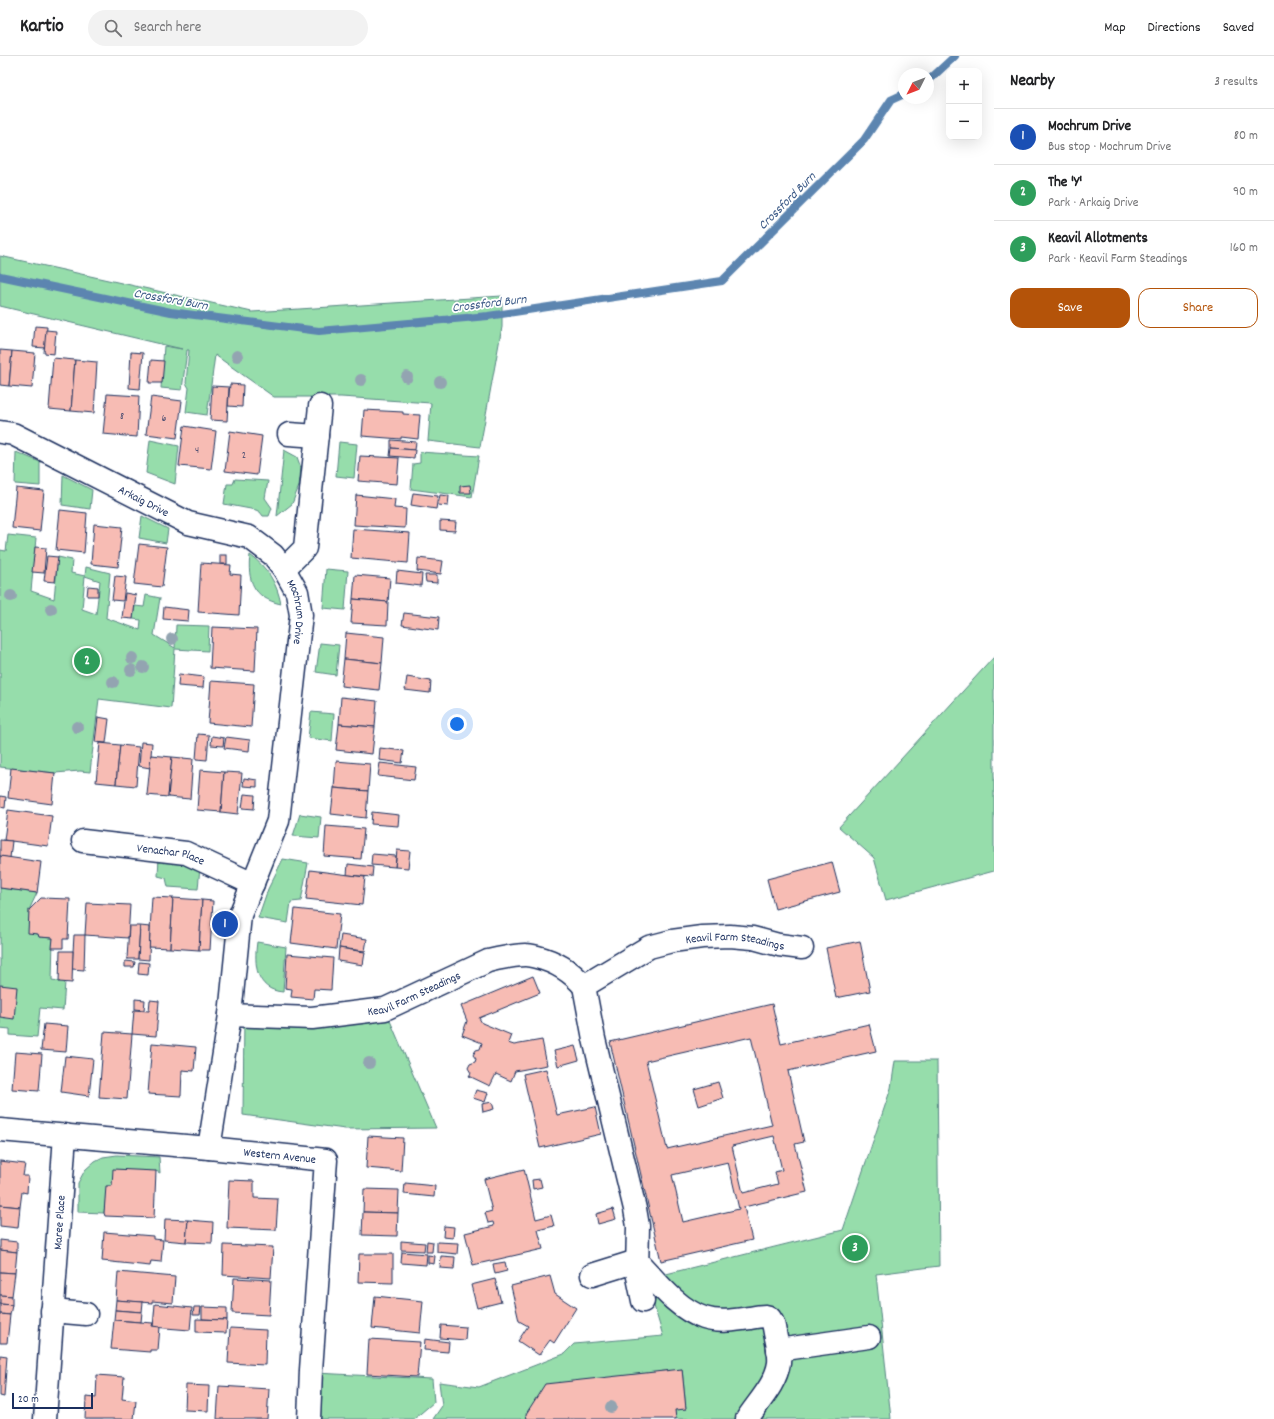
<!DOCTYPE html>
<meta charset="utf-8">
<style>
body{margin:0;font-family:Dekko,sans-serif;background:#f2f2f2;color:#202124}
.controls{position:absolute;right:12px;top:12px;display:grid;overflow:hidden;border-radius:8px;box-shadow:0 4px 16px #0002}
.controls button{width:36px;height:36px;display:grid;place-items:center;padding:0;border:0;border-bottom:1px solid #e0e0e0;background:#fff;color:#202124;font:20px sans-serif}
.compass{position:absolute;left:898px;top:12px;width:36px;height:36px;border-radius:50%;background:#fff;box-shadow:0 4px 16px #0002;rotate:228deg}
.scale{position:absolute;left:12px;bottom:10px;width:81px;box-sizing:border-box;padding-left:4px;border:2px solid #1b2f5e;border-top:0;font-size:11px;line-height:14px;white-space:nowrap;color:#1b2f5e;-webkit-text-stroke:3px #fff;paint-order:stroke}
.you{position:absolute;left:457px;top:668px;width:14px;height:14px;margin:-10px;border:3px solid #fff;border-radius:50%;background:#1a73e8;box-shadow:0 0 0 6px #1a73e833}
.badge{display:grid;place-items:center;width:26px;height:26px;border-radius:50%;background:#b45309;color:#fff;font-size:13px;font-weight:700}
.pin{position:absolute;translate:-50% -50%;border:2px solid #fff;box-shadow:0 1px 4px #0006}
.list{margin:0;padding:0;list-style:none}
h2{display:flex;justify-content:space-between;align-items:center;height:52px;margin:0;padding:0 16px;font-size:17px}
h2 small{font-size:13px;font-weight:400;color:#757577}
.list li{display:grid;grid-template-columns:26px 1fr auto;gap:12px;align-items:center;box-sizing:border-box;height:56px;padding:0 16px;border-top:1px solid #e0e0e0}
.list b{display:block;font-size:15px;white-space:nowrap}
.list p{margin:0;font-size:13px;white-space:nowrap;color:#757577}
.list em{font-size:13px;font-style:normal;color:#757577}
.actions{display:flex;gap:8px;padding:12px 16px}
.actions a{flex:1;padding:9px 0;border:1px solid #b45309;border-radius:12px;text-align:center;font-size:14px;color:#b45309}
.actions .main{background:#b45309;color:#fff}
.icon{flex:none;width:22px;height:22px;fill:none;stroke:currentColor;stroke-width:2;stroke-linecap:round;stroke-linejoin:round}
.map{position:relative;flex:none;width:994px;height:1363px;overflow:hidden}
header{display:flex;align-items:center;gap:24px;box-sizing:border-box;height:56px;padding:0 20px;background:#fff;border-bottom:1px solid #e0e0e0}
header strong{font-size:19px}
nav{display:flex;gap:22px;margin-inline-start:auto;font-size:14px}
.search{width:280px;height:36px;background:#f2f2f2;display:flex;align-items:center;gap:10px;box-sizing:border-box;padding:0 14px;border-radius:22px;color:#757577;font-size:15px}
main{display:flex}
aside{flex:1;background:#fff}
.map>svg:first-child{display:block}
.green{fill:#96ddab;stroke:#588684;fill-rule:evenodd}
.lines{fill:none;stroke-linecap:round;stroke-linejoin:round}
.stream{stroke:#5c85b0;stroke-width:8}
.building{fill:#f7bcb4;stroke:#1b2f5e;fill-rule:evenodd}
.minor-casing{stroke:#1b2f5e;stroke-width:25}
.minor{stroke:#fff;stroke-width:22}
.tree{fill:#93a4b1}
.labels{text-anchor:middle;stroke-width:3.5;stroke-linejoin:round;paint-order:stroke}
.number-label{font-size:10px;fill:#525274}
.street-label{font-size:12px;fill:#1b2f5e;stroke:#fff}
.water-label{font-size:13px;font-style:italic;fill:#3c5a87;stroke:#fff}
</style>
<header>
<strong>Kartio</strong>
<div class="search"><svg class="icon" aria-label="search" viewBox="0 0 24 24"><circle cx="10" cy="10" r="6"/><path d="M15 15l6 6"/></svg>Search here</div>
<nav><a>Map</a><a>Directions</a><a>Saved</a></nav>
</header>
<main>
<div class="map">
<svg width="994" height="1363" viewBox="0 0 994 1363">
<rect width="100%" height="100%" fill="#fff"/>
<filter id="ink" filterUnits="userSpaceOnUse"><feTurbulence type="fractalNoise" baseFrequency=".025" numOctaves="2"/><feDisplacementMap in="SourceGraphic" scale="8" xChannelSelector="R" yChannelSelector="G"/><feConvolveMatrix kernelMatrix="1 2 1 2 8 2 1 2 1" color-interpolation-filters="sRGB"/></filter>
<g filter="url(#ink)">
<!-- green -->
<g class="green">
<path d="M0,200L252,256L502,240V271L480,391L428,385L431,347L341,341H274L215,299L207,359L186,356L189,332L186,327L189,294H187L182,334L161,332L164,290L182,293L0,250Z"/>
<path d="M150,384L179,390L175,428L146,417Z"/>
<path d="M339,386L357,388L354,422L336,420Z"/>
<path d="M284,394L297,401L301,412L299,430L292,448L277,460Z"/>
<path d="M16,396L40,406V430L15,428Z"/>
<path d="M420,396L479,400L472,441L411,433L413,408L420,407Z"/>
<path d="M63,419L92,434L90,453L62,449Z"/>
<path d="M235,423L268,425L265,442L272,452L269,460H263L260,456L256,454L224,448L227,428H233Z"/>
<path d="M142,460L168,473L166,487L139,482Z"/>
<path d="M8,479L36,482L31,535L54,543L58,501L72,504L71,517L85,520L86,511L110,517L106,562L140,574L141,564L133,563L135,550L144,551L146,539L160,542L154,579L175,592L176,569L209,570L208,595L175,593L171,652L99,643L90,716L80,715L55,717L0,711V494L6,495ZM85,520L100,525L96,558L82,553Z"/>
<path d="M250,499C267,511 277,527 281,548C253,542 247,524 250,499Z"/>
<path d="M326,513L348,515L345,554L323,552Z"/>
<path d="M320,587L339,589L336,619L316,616Z"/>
<path d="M994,601V815L886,844L874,802L839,771Z"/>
<path d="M311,656L334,658L332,685L308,682Z"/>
<path d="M300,758L321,761L319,782L293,780Z"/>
<path d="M159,801L200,811L198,833L168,831L166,822L158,820Z"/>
<path d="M283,803L308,807L301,845L291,846L288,867L258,862L268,833Z"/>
<path d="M0,832L37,837L29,854L39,881L53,882L52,924L65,926L63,954L40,952L37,981L10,979V973L0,972Z"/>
<path d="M257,886L286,891L283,936C255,934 254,907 257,886Z"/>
<path d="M385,953L436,1072L345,1073L243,1059L244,960Z"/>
<path d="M895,1005H937L939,1210L876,1218L891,1363H676L675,1354L686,1353L682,1313L526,1358L527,1363H433L442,1350L439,1326L479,1331L564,1298L574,1288L663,1280L646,1223L843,1174L891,1032Z"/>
<path d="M117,1099L159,1101L160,1117L156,1115L112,1130H107L104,1157L78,1156V1127L85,1114L95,1105L103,1101Z"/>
<path d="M316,1317L432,1323L434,1346L414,1363H316Z"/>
</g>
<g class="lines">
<!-- stream -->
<g class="stream">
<path d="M928,25L955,0"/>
<path d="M0,220L171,256L319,275L488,260L722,225L864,84L891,44L904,38"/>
</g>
</g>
<!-- building -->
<g class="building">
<path d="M35,270L47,271L45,292L33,291Z"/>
<path d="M46,274L56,275L54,298L44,297Z"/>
<path d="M0,294L12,295L9,330L0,329Z"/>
<path d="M12,295L35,297L32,332L9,330Z"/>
<path d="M131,296L143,297L140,333L129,332Z"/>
<path d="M53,302L75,304L71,355L49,353Z"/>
<path d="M75,304L97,306L94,357L71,355Z"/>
<path d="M151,304L164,305L162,327H149Z"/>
<path d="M230,328L243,329L242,351L228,350Z"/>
<path d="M212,330L229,331L227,365L210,364Z"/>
<path d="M107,338L139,340L137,381L103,378Z"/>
<path d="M151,341L182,345L177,382L146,378Z"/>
<path d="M364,354L403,356V358L420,359L418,383L401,381V383L362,380Z"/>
<path d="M184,370L216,375L211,413L179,410Z"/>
<path d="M230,375L262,380L257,419L225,415Z"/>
<path d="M391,384L416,386L415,394L391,392Z"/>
<path d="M391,392L415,394L414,402L390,400Z"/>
<path d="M360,400L399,402L397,428L358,425Z"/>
<path d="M470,429L471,437H460V430Z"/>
<path d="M16,432L44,435L40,475L12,472Z"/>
<path d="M413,437L438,440L436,453L411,449Z"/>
<path d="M356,439L395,443L394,452L406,453L405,472L354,469Z"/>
<path d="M440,439L449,440L448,450L438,449Z"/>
<path d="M60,454L87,457L84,497L56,494Z"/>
<path d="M440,465L456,466L455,475L440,474Z"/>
<path d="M94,468L122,471L118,511L91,508Z"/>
<path d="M353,473L410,477L408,507L351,502Z"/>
<path d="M139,488L167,491L162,531L134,528Z"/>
<path d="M35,491L46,492L44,517L32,516Z"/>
<rect x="220" y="499" width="7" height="9"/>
<path d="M47,500L58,501L55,526L44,525Z"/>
<path d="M418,502L443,505L441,518L417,515Z"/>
<path d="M201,507L231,509L230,518L241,519L239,559L198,556Z"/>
<path d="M397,515L422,518L421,530L396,527Z"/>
<path d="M355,519L390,522L388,546L353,543Z"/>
<path d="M425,519H437V527L426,526Z"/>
<path d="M115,520L126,521L123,545L112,544Z"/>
<path d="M88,530L98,531V540H87Z"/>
<path d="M125,537L136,539L133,563L122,562Z"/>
<path d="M353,543L388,546L387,569L351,567Z"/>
<path d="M164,551L189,554L188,565L163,563Z"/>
<path d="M404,557L439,561L438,574L402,569Z"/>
<path d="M212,571L257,573L255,615L210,612Z"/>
<path d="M346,577L384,581L382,607L344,603Z"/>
<path d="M344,603L382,607L379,634L341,630Z"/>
<path d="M179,618L204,621L203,632L178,630Z"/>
<path d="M407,621L431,625L430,637L405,634Z"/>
<path d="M211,625L254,628L251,671L208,667Z"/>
<path d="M341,641L377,645L375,671L339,668Z"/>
<path d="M98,661L109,663L106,687L95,686Z"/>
<path d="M339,668L375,671L372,698L336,694Z"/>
<path d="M198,678L209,679L207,704L196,703Z"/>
<path d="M212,680L224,682L223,690L211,689Z"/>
<path d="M226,681L250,684L249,695L224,692Z"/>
<path d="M141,686L152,687L150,712L139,710Z"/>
<path d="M100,687L120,689L116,728L96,726Z"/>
<path d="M120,689L139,691L136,730L116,728Z"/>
<path d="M380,692L404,695L402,707L379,704Z"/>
<path d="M151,699L172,701L168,741L147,739Z"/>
<path d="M172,701L193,703L190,743L168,741Z"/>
<path d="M336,705L370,708L368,735L334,732Z"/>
<path d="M380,707L416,711L414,724L378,720Z"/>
<path d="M11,712L55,717L52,748L8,742Z"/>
<path d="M200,714L224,716L221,756L197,754Z"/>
<path d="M224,716L242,717L238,758L221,756Z"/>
<path d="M244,722L257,724V731L243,730Z"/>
<path d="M334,732L368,735L366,762L331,758Z"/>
<path d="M244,738L255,739L254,753L242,752Z"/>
<path d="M0,740L6,741L5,752L0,751Z"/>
<path d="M8,754L52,760L48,790L4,784Z"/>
<path d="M372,756L399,759L398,770L371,768Z"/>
<path d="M326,770L364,773L361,803L324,800Z"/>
<path d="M0,784L12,785L10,802L0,800V803Z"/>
<path d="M397,794L410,795L408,812L395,811Z"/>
<path d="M372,798L396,800L395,811L371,809Z"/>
<path d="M0,800L41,806L37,837L0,832Z"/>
<path d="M832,806L840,836L775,853L767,823Z"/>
<path d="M348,808L373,811L372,821L347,819Z"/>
<path d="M310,814L365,821L362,849L306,843Z"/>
<path d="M152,841L173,842L170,892L149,891Z"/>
<path d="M41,842L70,843L68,883H63V892H52L53,882L39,881L38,878L28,877L29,854Z"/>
<path d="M173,842L202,844L199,894L170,892Z"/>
<path d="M202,844L213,845L210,894H199Z"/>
<path d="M87,847L130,849L128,882L85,879Z"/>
<path d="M295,853L340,858L336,893L291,887Z"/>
<path d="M129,870H140L138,903H127Z"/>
<path d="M140,870L150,871L149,904L138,903Z"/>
<path d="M74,879H85L84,914L72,913Z"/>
<path d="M341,879L367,883L365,895L339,892Z"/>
<path d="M860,885L870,935L836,942L826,892Z"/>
<path d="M339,892L365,896L363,909L338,905Z"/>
<path d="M60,895H73L72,927L59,926Z"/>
<path d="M287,898L333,902L331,934L314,933L313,943L291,941L292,933L285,932Z"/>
<path d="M125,905L135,906L134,911H125Z"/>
<path d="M139,906L149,907L148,919L138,918Z"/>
<path d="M533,920L540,937L479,962L482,967L511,979L508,987L514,989L542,984L547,1009L515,1015L511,1025L496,1018L490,1030L469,1020L471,1017L468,1012L470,1008L475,1006L476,1003L473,999L476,994L480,993L482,987L462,979L467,965L461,950Z"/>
<path d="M0,929L17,931L14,963L0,961Z"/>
<path d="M135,943L145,944L144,954L135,953Z"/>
<path d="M150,944L159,945L156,980L132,978L134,954L149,955Z"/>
<path d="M772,948L781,988L869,968L876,995L788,1015L804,1086L795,1088L807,1136L744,1151L752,1184L661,1205L610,986ZM751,981L772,1069L667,1093L646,1005ZM774,1080L782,1114L775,1116L778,1128L743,1137L732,1090ZM728,1106L739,1153L683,1166L672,1119Z"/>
<path d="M44,968L68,970L66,996L41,994Z"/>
<path d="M104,976L132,978L127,1043L99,1041Z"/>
<path d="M152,987L196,991L194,1015L182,1014L181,1040L148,1038Z"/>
<path d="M575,990L579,1004L558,1010L554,995Z"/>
<path d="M15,996L42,998L39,1035L12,1033Z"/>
<path d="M65,1000L93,1003L89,1040L61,1036Z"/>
<path d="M546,1013L557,1059L595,1051L601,1078L540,1092L523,1018Z"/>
<path d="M718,1026L723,1042L699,1050L694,1033Z"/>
<path d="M476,1034L488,1037L485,1046L473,1042Z"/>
<path d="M492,1046L494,1053L483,1056L482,1048Z"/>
<path d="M368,1080L403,1082L401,1115L366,1112Z"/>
<path d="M0,1105L25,1108L23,1120H28L27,1137L22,1136L20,1151L0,1149Z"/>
<path d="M113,1113L156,1115L154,1162L105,1160L104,1157L106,1130H112Z"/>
<path d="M524,1113L536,1163L551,1159L554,1170L538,1174L543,1193L473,1209L465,1177L494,1170L493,1166L488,1167L485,1157L492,1155L484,1123Z"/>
<path d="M540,1123L542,1131L533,1133L532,1124Z"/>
<path d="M229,1124L254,1125V1142L278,1143L276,1174L227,1172Z"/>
<path d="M405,1127L435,1130L434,1141L404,1138Z"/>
<path d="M364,1133L399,1134L398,1157L363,1156Z"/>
<path d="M0,1149L20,1151L18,1172L0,1170Z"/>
<path d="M613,1153L616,1163L598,1168L596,1158Z"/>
<path d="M363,1156L398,1157L397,1180L362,1179Z"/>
<path d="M165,1163L188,1164L186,1186L164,1184Z"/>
<path d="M188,1164L213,1166L212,1187L186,1186Z"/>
<path d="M444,1170L454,1171L453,1182L443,1181Z"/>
<path d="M104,1176L153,1180V1183L163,1184L161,1206L151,1205L150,1210L102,1205Z"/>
<path d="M0,1184L17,1186V1196L0,1194Z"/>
<path d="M401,1185L425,1187L424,1195L401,1194Z"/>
<path d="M427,1185L433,1186L432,1196H426Z"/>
<path d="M437,1186L458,1187L457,1198L437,1196Z"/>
<path d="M224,1189L273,1191L271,1222L223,1219Z"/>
<path d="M0,1194L17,1196L15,1217L0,1216Z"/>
<path d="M402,1196L427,1198L426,1209L401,1207Z"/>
<path d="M359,1198H393V1227L358,1226Z"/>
<path d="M428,1199L435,1200L434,1208L428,1207Z"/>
<path d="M441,1200L455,1201L454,1213L440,1212Z"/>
<path d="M505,1206L507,1215L495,1218L493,1208Z"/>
<path d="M0,1216L15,1217L12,1240L0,1239Z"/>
<path d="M118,1216L175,1221L173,1247L152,1245V1247L116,1244Z"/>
<path d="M550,1220L555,1238L576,1252L554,1287L550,1284L539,1299L518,1285L528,1270L519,1265L511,1230Z"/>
<path d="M234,1222L271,1224L269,1259L232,1257Z"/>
<path d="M495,1223L501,1246L477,1252L471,1229Z"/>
<path d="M0,1239L12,1240V1249L0,1248Z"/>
<path d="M375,1240L423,1245L420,1277L372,1272Z"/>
<path d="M116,1244L143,1246L142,1256L115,1254Z"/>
<path d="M0,1248L12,1249L10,1259L0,1258Z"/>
<path d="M155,1248L192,1252L190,1274L153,1271Z"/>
<path d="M194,1251H201L200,1259H193Z"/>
<path d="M202,1251L227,1252V1264L202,1263Z"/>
<path d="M115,1254L142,1256L141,1266L114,1264Z"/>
<path d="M0,1258L10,1259L7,1287H0Z"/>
<path d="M196,1263L227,1264L226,1277L196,1276Z"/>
<path d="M114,1264L153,1267L152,1270L160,1271L158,1294H150V1296L111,1293Z"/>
<path d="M441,1269L466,1271L465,1284L440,1282Z"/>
<path d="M230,1272L266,1274L265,1309L228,1307Z"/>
<path d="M369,1283L420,1286L417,1321L367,1318Z"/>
<path d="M425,1283L449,1286L448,1296L424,1294Z"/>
<path d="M0,1299L7,1300L4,1341L0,1340Z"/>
<path d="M682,1313L686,1353L675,1354L676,1363H527L526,1358L545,1328Z"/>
<path d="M97,1319L124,1321L122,1343L136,1345L134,1363H85L86,1341L96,1342Z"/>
<path d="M186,1329L209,1330L208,1355L185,1354Z"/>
<path d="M219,1330L269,1333L267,1363H217Z"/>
</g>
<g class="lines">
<!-- minor casing -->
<g class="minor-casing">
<g id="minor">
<path id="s1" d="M0,376L13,378L188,467L249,481L273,499L284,513L297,536L301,559L278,765L240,859L230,959L209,1092"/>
<path d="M289,378L317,380"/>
<path d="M284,513L305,492L320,350"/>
<path id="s2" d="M83,785L186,797L253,828"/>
<path id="s3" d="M230,959L312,962L385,953L488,905C501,902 513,899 525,899C529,899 533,900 537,901C557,906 571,915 584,930"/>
<path id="s4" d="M0,1074L209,1092L326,1104L311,1314L309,1363"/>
<path d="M592,1219L637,1205C656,1225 677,1253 704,1262C720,1267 734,1264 750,1262C755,1261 760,1260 765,1260C773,1261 774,1271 775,1277C777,1287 780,1297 779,1307C776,1328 758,1346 747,1363"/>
<path id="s5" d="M643,1245L637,1216L638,1170L635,1153L594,983L584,930L649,891L672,885L702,881L730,880L753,882L779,889L802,892"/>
<path d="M52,1255L86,1258"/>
<path d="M778,1294L869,1281"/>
<path id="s6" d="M45,1363L65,1079"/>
</g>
</g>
<!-- minor -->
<use href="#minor" class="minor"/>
</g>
<!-- trees -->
<g class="tree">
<circle cx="237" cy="300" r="6"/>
<circle cx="407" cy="321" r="6"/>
<circle cx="361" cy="324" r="6"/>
<circle cx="440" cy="326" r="6"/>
<circle cx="11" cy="540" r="6"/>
<circle cx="51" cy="553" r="6"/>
<circle cx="172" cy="583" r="6"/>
<circle cx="132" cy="602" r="6"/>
<circle cx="143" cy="611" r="6"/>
<circle cx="131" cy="614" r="6"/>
<circle cx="113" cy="626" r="6"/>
<circle cx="77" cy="671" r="6"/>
<circle cx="369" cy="1007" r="6"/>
<circle cx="611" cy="1351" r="6"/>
</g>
</g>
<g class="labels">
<!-- number labels -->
<g class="number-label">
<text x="122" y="363">8</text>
<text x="164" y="365">6</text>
<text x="197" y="397">4</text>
<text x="244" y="402">2</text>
</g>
<!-- street labels -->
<g class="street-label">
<text dy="4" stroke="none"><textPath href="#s1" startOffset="160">Arkaig Drive</textPath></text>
<text dy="4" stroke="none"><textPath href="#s1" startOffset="366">Mochrum Drive</textPath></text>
<text dy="4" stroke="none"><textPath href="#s2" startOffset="89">Venachar Place</textPath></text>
<text dy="4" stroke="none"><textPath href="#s5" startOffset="485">Keavil Farm Steadings</textPath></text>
<text dy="4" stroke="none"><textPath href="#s3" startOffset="188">Keavil Farm Steadings</textPath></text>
<text dy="4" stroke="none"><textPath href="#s4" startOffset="281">Western Avenue</textPath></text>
<text dy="4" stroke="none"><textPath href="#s6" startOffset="197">Maree Place</textPath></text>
</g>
<!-- water labels -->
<g class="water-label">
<text transform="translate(786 144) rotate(-45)" y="5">Crossford Burn</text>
<text transform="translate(171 242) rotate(10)" y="5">Crossford Burn</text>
<text transform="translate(489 246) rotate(-7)" y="5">Crossford Burn</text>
</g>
</g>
</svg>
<div class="controls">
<button>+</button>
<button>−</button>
</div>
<svg class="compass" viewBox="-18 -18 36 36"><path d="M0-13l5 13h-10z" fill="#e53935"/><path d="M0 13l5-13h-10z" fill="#757577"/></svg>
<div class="scale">20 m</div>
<div class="you"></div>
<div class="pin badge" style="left:225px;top:868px;background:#1a4fb4">1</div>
<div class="pin badge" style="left:87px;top:605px;background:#2e9e5b">2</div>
<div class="pin badge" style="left:855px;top:1192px;background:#2e9e5b">3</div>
</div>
<aside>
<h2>Nearby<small>3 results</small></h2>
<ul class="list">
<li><span class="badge" style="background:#1a4fb4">1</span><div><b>Mochrum Drive</b><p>Bus stop · Mochrum Drive</p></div><em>80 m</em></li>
<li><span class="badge" style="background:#2e9e5b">2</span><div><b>The 'Y'</b><p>Park · Arkaig Drive</p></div><em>90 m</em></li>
<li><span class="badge" style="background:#2e9e5b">3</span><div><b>Keavil Allotments</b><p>Park · Keavil Farm Steadings</p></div><em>160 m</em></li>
</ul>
<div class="actions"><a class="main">Save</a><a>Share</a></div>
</aside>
</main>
